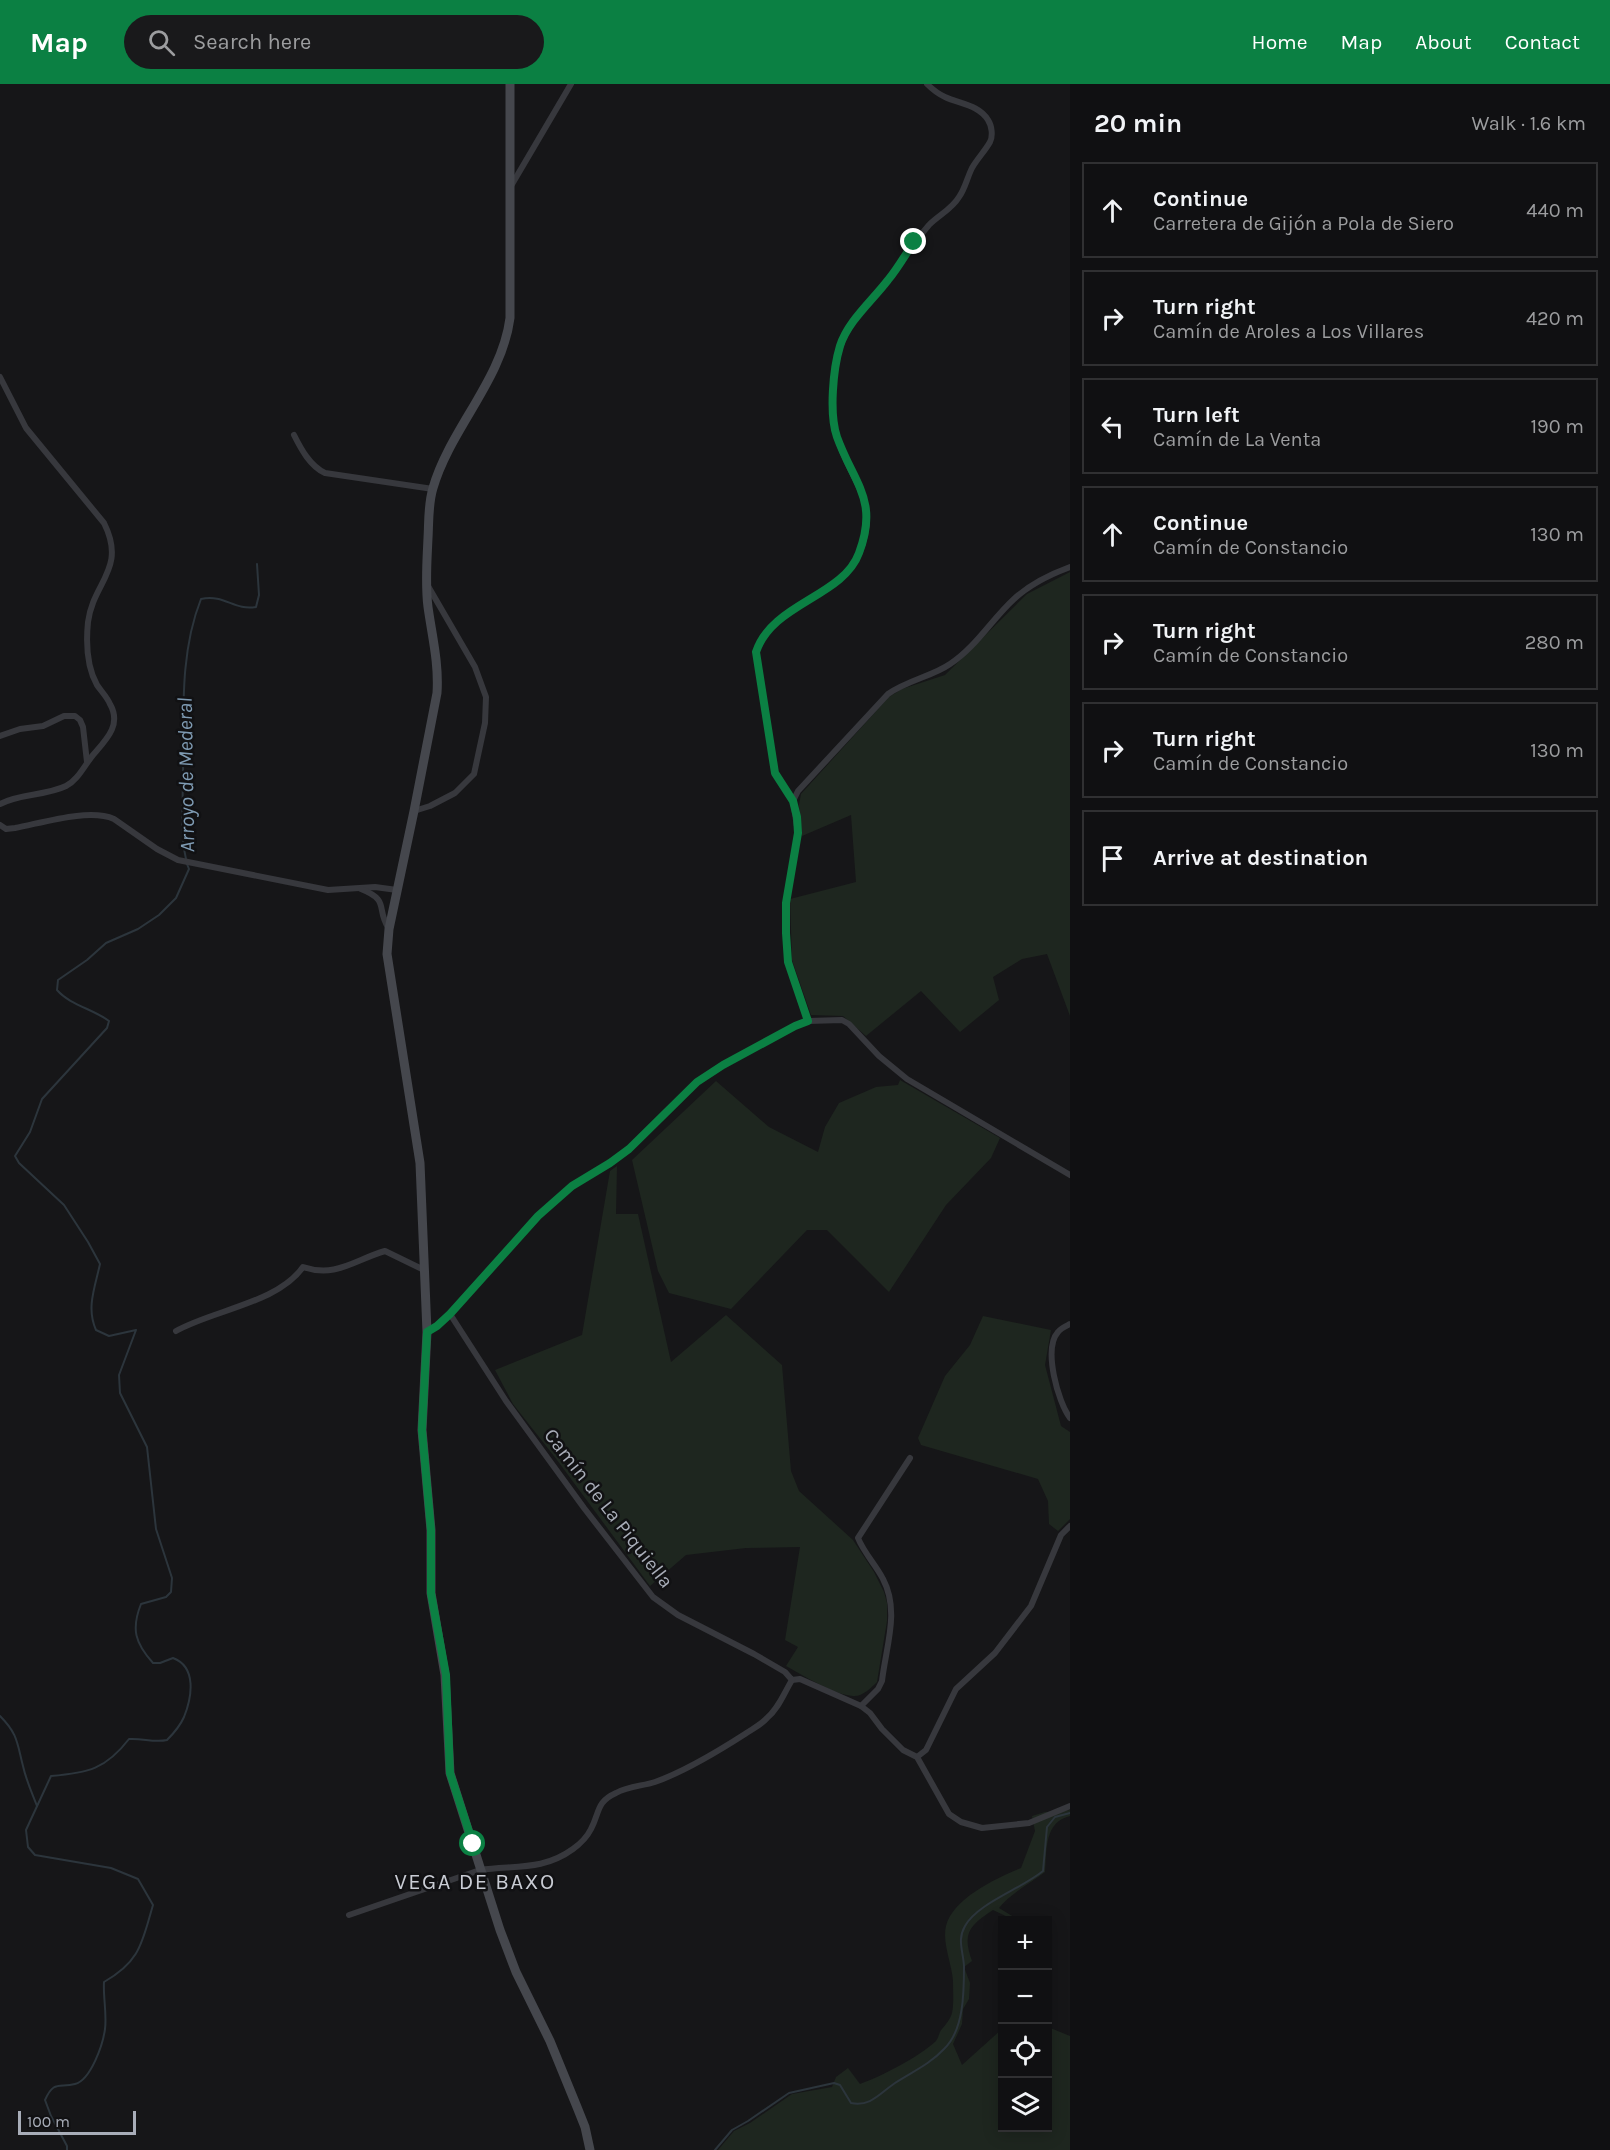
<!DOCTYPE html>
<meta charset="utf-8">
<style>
body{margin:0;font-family:Karla,sans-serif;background:#19191b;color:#f1f3f6}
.controls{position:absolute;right:18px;bottom:18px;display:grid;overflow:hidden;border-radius:0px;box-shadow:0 3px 15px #0003}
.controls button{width:54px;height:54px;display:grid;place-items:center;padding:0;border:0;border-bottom:2px solid #303032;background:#101012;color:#f1f3f6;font:30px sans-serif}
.scale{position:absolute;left:18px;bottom:15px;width:118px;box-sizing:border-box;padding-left:6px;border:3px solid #a8adb8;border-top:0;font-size:16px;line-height:21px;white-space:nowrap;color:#a8adb8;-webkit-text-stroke:4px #111113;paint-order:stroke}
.stop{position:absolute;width:18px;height:18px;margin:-14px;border:4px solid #0b8043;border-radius:50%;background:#fff}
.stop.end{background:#0b8043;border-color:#fff;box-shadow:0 2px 6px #0008}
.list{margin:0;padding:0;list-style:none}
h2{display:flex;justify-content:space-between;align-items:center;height:78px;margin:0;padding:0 24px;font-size:26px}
h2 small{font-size:20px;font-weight:400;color:#9c9d9f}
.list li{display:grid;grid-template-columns:39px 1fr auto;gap:18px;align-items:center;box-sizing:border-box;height:96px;margin:0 12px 12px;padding:0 12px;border:2px solid #303032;border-radius:0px}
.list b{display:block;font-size:22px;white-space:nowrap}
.list p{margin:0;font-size:20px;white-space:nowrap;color:#9c9d9f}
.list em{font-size:20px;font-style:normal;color:#9c9d9f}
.icon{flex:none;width:33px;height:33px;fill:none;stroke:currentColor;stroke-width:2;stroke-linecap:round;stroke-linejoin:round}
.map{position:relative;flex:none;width:1070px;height:2066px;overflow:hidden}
header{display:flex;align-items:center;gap:36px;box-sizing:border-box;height:84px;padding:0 30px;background:#0b8043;color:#fff}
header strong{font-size:28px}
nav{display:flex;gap:33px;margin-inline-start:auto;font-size:21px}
.search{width:420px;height:54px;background:#19191b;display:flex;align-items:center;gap:15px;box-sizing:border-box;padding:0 21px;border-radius:33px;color:#9c9d9f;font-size:22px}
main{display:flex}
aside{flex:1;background:#101012}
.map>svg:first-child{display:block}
.green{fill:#1e261f}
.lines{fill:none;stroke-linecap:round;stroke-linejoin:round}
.stream{stroke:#2c353c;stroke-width:2}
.street{stroke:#37383d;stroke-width:6}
.secondary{stroke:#45474d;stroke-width:9}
.route{stroke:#0b8043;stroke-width:8}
.labels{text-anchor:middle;stroke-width:5;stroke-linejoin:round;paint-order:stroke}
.street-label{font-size:20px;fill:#a8adb8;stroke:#111113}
.water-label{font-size:21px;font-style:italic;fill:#7f9bb3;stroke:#111113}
.quarter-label{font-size:22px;letter-spacing:1.5px;fill:#c9ccd4;stroke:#111113}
</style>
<header>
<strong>Map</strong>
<div class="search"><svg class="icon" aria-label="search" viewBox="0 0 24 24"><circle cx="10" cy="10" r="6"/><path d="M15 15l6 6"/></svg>Search here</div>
<nav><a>Home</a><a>Map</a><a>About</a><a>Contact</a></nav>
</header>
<main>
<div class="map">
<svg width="1070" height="2066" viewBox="0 0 1070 2066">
<rect width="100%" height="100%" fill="#161618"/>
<!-- green -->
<g class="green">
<path d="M1070,488V932L1047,870L1022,875L993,893L999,916L960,948L921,907L866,952L843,932L811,931L792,876L790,815L856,798L851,731L802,752L799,721L801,710L889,613L902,605L945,591L1027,510Z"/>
<path d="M900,996L1000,1054L991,1074L946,1121L889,1208L827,1146H807L731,1225L669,1209L658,1187L632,1076L716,997L769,1043L818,1068L825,1043L839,1019L876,1003L898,1001Z"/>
<path d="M617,1082L616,1130H638L671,1278L726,1231L782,1281L791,1387L799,1407L853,1456L874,1488L884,1508L887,1519V1537L877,1598C871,1604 862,1613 853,1612C835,1611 802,1591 786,1582L798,1563L785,1556L800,1463L746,1464L686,1471L650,1502L557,1376L513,1320L495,1286L582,1251L610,1087Z"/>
<path d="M983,1232L1051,1246L1045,1281L1061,1342L1070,1348V1435L1058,1447L1049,1440L1048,1417L1038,1395L921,1361L918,1354L945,1292L970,1261Z"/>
<path d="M1070,1726V1732C1044,1738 1047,1766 1045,1788C1029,1800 1011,1809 999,1824L1019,1836H1014L993,1826C969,1842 962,1849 972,1877L964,1883L970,1899L969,1915L963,1925L962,1940L953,1960L962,1981L1002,1945V2044H1048V1943L1070,1952V2066H718L734,2047L750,2039L792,2010L832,2003L836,1993L848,1984L860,2000C882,1992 919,1973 936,1957C939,1953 939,1948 942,1945C946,1940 950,1936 952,1929C954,1920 953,1907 953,1897C952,1880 942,1859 946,1842C953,1814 997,1794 1021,1784L1035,1747L1032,1732L1045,1728Z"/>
</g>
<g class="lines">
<!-- stream -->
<g class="stream">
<path d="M186,775C180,749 183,719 183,692C184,633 179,570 201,515C225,510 234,527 256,523L259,511L257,480"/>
<path d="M0,1632C18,1650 17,1659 23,1682C26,1696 32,1709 37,1722"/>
<path d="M67,2066V2062L51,2032L45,2016C54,1996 59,2004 75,2000C91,1996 103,1960 105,1945C107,1930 103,1913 104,1898C141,1877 142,1858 153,1821L138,1795L111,1784L35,1771L28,1763L26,1746L51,1692C88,1689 106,1685 129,1655C143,1654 154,1659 167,1656C174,1649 180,1642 184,1633C192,1613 197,1583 173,1574L160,1579H153C135,1559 131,1545 141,1520L166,1513L171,1508L172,1494L156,1445L147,1363L120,1309L119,1291L136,1246L109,1252L96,1246C86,1224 95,1203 100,1180L88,1158L64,1121L19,1079L15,1072L30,1048L42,1015L107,944L109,937C93,925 70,921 57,906L58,896L87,876L106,859L138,845L159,831L176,814L189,785L187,780"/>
<path d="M715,2066L732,2046L748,2037L789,2009L834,1999L840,2001L851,2019C871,2023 880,2009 895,1999C912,1988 930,1980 944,1965C964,1946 964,1908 964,1882C963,1866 957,1856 965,1842C978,1819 1021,1805 1043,1787L1047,1743L1055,1733L1070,1729"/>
</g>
<!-- street -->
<g class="street">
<path d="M511,102L571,0"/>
<path d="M0,293L26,344L104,439C127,485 93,498 88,538C86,558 87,583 97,601C101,607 107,613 110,620C122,641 106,656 93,671C84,682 78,696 66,702C45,712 21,709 0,720"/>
<path d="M294,351C301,365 310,382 325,389L433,405"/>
<path d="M0,652L20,645L43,642L64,632H75L80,636L83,643L87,678"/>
<path d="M793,717L775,689L756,568C772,520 840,514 859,470C882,415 849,398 836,350C830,328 833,283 841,261C850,235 873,216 889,195C903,177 914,158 929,141C939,131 952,125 959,113C965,105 967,94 972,84C977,75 985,67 990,58C993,52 992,42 988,36C979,21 960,20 945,13C938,10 932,5 927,0"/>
<path d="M414,727L430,722L455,709L474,690L485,639L486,613L475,583L428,502"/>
<path d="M0,741L6,745L15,744C42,739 89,724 114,735L157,765L178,776L328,806L375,803L397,806"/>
<path d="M361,805C391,817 375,824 389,845"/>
<path d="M808,937L788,878L786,849V819L798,749L793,717L798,707L888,610C908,596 933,592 950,580C976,563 992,535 1014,515C1029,501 1051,490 1070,483"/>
<path d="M450,1230L506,1317L584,1424L653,1513L678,1531L754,1570L785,1588L792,1596L800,1595L861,1622L870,1629L882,1645L903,1666L917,1673L949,1730L961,1738L982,1744L1029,1739L1070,1722"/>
<path d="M1070,1240C1066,1242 1061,1244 1058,1248C1043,1265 1058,1318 1070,1334"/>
<path d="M176,1247C213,1226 278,1219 303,1183C336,1194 354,1176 385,1167L424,1186"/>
<path d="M427,1248L437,1242L450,1230L538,1132L572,1102L611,1079L629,1065L697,998L723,981L795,942L808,937L842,936L849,940L879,972L907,995L1070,1091"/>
<path d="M861,1622L878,1605L882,1597C886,1562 900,1527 883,1495C876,1481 864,1469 858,1454L910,1374"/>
<path d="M917,1673L926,1666L956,1605L995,1569L1031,1522L1061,1451L1070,1442"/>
<path d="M349,1831L480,1786C514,1781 543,1787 573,1765C580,1760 587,1753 591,1745C600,1728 596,1718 616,1709C628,1702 643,1702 655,1698C686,1687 717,1668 745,1650C752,1645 761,1641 767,1634C779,1624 784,1609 792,1596"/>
</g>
<!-- secondary -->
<path class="secondary" d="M510,0V234C502,296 450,345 433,404C428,420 429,437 428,454C427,477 425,500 428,523C432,552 439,579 437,609L414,727L389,845L387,870L420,1079L427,1248L422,1346L431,1446V1509L445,1591L450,1689L500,1846L516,1888L550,1957L577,2023L585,2043L590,2066"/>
</g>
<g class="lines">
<!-- route -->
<path class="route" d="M473,1760L450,1689L446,1591L431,1509V1446L422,1346L427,1248L437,1242L450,1230L538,1132L572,1102L610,1079L629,1065L697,998L723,981L795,942L808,937L788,878L786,849V819L798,749L797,733L793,717L775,689L756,568C772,519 843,513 859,469C879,416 854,400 837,353C829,330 833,285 840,262C848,237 872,217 888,196C898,184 905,171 914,158"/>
</g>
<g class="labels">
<!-- street labels -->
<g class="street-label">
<text transform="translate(609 1424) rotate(52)" y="7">Camín de La Piquiella</text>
</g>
<!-- water labels -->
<g class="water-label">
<text transform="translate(186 691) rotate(-91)" y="7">Arroyo de Mederal</text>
</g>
<!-- quarter labels -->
<g class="quarter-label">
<text x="475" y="1805">VEGA DE BAXO</text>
</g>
</g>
</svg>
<div class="controls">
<button>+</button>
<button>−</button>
<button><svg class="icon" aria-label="locate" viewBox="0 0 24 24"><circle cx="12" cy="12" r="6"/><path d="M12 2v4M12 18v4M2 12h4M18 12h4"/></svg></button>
<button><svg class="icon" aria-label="layers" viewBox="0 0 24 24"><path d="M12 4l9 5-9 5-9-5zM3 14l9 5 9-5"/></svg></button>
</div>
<div class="scale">100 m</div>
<div class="stop" style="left:473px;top:1760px"></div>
<div class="stop end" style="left:914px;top:158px"></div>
</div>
<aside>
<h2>20 min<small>Walk · 1.6 km</small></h2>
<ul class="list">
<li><svg class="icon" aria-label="ahead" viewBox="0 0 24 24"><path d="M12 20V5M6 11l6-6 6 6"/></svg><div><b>Continue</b><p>Carretera de Gijón a Pola de Siero</p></div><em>440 m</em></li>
<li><svg class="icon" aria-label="right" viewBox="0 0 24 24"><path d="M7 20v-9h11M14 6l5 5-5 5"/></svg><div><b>Turn right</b><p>Camín de Aroles a Los Villares</p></div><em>420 m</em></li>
<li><svg class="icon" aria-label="left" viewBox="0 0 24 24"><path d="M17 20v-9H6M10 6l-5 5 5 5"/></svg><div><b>Turn left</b><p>Camín de La Venta</p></div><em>190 m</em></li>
<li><svg class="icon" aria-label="ahead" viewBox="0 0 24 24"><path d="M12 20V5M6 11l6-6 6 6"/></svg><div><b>Continue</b><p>Camín de Constancio</p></div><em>130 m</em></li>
<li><svg class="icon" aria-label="right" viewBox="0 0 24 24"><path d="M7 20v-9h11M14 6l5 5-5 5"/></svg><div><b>Turn right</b><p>Camín de Constancio</p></div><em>280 m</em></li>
<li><svg class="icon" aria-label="right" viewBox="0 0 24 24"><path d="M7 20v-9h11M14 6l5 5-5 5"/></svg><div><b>Turn right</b><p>Camín de Constancio</p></div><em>130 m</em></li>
<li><svg class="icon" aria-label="arrive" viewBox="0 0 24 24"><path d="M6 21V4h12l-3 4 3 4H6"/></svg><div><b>Arrive at destination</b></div></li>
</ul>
</aside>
</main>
